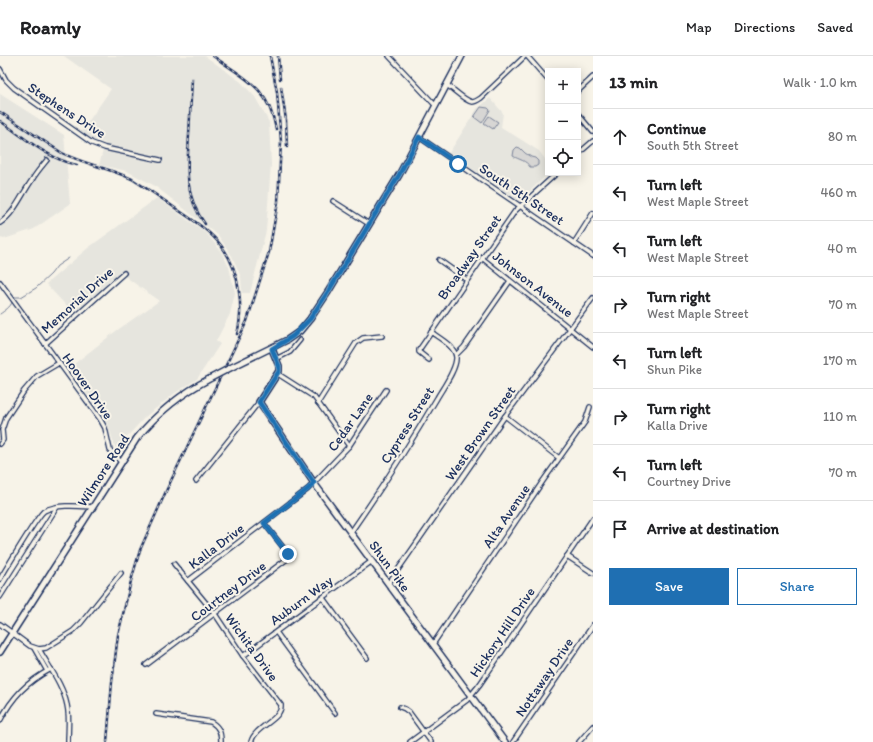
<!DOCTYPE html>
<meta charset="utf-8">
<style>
body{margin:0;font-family:Itim,sans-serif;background:#f2f2f2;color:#202124}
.controls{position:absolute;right:12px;top:12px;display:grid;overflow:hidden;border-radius:0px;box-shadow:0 2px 10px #0003}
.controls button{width:36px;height:36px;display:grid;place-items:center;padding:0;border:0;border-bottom:1px solid #e0e0e0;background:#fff;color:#202124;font:20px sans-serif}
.stop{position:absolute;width:12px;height:12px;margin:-9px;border:3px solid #1f6fb2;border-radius:50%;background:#fff}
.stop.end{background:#1f6fb2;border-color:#fff;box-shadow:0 1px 4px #0008}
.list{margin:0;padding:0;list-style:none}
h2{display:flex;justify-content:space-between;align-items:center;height:52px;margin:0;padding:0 16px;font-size:17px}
h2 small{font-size:13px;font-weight:400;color:#757577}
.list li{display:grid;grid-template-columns:26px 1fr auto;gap:12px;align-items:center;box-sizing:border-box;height:56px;padding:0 16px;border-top:1px solid #e0e0e0}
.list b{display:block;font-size:15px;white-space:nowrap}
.list p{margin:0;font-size:13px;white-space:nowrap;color:#757577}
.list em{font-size:13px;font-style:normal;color:#757577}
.actions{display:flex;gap:8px;padding:12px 16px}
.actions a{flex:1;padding:9px 0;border:1px solid #1f6fb2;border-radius:0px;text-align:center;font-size:14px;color:#1f6fb2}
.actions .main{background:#1f6fb2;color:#fff}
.icon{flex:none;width:22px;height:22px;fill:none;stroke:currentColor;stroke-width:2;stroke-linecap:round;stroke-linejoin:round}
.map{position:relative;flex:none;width:593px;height:686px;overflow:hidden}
header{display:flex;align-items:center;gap:24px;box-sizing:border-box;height:56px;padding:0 20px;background:#fff;border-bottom:1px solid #e0e0e0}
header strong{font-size:19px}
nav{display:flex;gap:22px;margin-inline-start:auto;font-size:14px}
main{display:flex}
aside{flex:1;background:#fff}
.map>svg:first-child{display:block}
.built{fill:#e6e5de}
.green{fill:#d7d6d4;stroke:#798299}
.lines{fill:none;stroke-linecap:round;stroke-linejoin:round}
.stream{stroke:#727c95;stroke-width:1}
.street-casing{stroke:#1b2f5e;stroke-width:6}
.secondary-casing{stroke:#1b2f5e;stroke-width:8}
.street{stroke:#f7f3e8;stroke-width:3.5}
.secondary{stroke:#f7f3e8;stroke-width:5}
.rail-casing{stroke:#1b2f5e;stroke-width:2.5}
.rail{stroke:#f7f3e8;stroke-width:1;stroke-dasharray:3;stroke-linecap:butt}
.secondary-bridge-casing{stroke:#1b2f5e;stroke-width:8;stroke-linecap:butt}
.secondary-bridge{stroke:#f7f3e8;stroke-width:5}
.route{stroke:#1f6fb2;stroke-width:5}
.labels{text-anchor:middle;stroke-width:4;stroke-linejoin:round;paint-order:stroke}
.street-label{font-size:14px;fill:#1b2f5e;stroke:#f7f3e8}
</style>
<header>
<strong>Roamly</strong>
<nav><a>Map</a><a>Directions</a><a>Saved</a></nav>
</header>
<main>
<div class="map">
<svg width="593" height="686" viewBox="0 0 593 686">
<rect width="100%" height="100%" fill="#f7f3e8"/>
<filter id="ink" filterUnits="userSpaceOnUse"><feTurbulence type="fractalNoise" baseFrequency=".025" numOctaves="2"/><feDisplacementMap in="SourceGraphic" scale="8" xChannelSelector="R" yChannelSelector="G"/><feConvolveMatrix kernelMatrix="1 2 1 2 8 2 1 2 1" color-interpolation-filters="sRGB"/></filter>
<g filter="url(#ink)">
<!-- built -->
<g class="built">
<path d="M64,0H205L241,26L255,41L269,66L271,108L266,175L250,237H242L241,221L232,200L218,179L155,130L127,115L99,109L105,87L93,84L81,76L111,33Z"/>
<path d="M0,38L64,79L70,148L34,173L4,183L0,182Z"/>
<path d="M490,42L503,57L501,71L539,95L548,107V117H549L519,145L449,97L477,53Z"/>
<path d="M157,142L206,177L220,194L229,211L235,237L230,258L216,285L220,288L197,323L175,337L145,361L116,393L107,367L69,312L116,275L159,245L119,216L74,258L46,228L88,192Z"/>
</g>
<!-- green -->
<g class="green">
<path d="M481,51L488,52L490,54L482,67L474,61Z"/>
<path d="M489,60L498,66L493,73L484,67Z"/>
<path d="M517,91L520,92L525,97L531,101L535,102L538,105V109L535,111H530C526,104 519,104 513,100L514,94Z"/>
</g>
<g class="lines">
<!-- stream -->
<g class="stream">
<path d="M15,241H21L36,232L51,218L57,210L69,202"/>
<path d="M0,258C4,255 11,251 12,246"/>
</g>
<!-- street casing -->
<g class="street-casing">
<g id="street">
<path d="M389,0L436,50"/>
<path d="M527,0L548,24"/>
<path d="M0,13L6,24L14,32L92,87L105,92L160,104"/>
<path d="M447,29C453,33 465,45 472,46C475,46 478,44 481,42L525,0"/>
<path d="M578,35L593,21"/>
<path d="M578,58L593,76"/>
<path d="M419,81L593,200"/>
<path d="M578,98L593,85"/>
<path d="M333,145L369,168"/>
<path d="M0,167C15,157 22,138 32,124C36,117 42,110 47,104"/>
<path d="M574,187L593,157"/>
<path d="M482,202L593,291"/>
<path d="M439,204L467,224"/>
<path d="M0,226L100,363L105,372L110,394L121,406"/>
<path d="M45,288L124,217"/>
<path d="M456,299L464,291L510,225"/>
<path d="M276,303L290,296L300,284"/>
<path d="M429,304L419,296V294L515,155L557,117"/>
<path d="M278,318L314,341L349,390"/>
<path d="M318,347L356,287L363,282L382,280"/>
<path d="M505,360L559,402"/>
<path d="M0,388L3,384L2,374L6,362L24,335L37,320L59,307"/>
<path d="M196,425L259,346"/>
<path d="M351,476C381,433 410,388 437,342C442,333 457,313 456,301C455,290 439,282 431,276"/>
<path d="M567,500L593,517"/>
<path d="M174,508L215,558L243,600L281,649C282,664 255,670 251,686"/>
<path d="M0,523C6,513 38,459 44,455C58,448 77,450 93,451"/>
<path d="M188,525L308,433L349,390L386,334"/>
<path d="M388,528L505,360L593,242"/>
<path d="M0,541L57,451"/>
<path d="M323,542L367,602"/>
<path d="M0,568L30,590L39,593L46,592L73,575L81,567L121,517"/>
<path d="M276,576L335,657"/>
<path d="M433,588L543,425L585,366L590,351"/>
<path d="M34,592L47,615"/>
<path d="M39,593C49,611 63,629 67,649C70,661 68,674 68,686"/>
<path d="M243,600L372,505"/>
<path d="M146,609L287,503L288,500L286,495L264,467"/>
<path d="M400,651L405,653L409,656L431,686"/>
<path d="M156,658L211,666C219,671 221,676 221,686"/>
<path d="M0,665C12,641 27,626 51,613"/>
<path d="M410,686L467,644L480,628L593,462"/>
<path d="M513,686L593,569"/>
<path d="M579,686L593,670"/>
</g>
</g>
<!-- secondary casing -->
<g class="secondary-casing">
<g id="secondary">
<path d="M272,293L279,310V315L259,346L314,427L505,686"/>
<path d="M232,311L287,284L300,275L310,263L328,236L399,119L462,0"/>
<path d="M0,596L137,382C158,356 182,337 211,322"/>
</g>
</g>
<!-- street -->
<use href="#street" class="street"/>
<!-- secondary -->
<use href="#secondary" class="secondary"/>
<!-- rail casing -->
<g class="rail-casing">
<g id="rail">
<path d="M213,0C245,23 268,30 276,73"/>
<path d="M278,0L280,23"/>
<path d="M192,23C191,42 190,60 189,79C187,112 184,140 205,168"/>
<path d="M281,31L286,64L287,91"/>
<path d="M0,56L62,97C84,108 109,112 132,123C146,132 161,142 175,152C210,175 233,191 239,235C241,250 241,263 237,278"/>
<path d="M0,65C24,81 48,103 77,109"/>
<path d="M107,686L112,626L118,579L131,525L140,494L167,433L247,265L269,196L278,146L281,86L277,36L270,0"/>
</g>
</g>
<!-- rail -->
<use href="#rail" class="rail"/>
<!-- secondary-bridge casing -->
<g class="secondary-bridge-casing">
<path id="secondary-bridge" d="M211,322L232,311"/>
</g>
<!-- secondary-bridge -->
<use href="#secondary-bridge" class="secondary-bridge"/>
</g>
</g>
<g class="lines" filter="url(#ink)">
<!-- route -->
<path class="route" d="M288,498L264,467L308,433L314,427L259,346L279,315V310L272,293L293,280L310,263L328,236L399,119L419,81L458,108"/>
</g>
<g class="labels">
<!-- street labels -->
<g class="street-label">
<text transform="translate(67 54) rotate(33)" y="5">Stephens Drive</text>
<text transform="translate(522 138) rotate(34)" y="5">South 5th Street</text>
<text transform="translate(469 201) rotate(-55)" y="5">Broadway Street</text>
<text transform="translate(533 228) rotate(38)" y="5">Johnson Avenue</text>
<text transform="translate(77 244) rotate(-42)" y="5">Memorial Drive</text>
<text transform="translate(88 330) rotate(55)" y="5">Hoover Drive</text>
<text transform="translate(350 366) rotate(-55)" y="5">Cedar Lane</text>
<text transform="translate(407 369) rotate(-58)" y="5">Cypress Street</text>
<text transform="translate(480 377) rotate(-55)" y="5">West Brown Street</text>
<text transform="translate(103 414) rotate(-57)" y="5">Wilmore Road</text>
<text transform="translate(506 460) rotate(-56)" y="5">Alta Avenue</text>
<text transform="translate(216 490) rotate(-37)" y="5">Kalla Drive</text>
<text transform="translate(390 510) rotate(54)" y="5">Shun Pike</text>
<text transform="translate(228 535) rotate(-37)" y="5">Courtney Drive</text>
<text transform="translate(301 544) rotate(-36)" y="5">Auburn Way</text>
<text transform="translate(502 576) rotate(-56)" y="5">Hickory Hill Drive</text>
<text transform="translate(252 591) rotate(54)" y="5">Wichita Drive</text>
<text transform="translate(544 621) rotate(-56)" y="5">Nottaway Drive</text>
</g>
</g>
</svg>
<div class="controls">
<button>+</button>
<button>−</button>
<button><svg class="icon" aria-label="locate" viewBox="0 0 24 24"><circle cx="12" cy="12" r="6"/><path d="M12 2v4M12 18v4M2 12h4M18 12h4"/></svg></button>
</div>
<div class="stop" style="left:458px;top:108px"></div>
<div class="stop end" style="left:288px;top:498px"></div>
</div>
<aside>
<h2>13 min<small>Walk · 1.0 km</small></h2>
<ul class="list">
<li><svg class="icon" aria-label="ahead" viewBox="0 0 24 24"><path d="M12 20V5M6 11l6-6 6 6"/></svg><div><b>Continue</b><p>South 5th Street</p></div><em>80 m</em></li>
<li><svg class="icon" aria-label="left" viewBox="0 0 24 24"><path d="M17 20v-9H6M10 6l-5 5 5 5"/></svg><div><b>Turn left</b><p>West Maple Street</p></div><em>460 m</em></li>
<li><svg class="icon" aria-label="left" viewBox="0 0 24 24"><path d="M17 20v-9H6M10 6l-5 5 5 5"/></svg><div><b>Turn left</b><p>West Maple Street</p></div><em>40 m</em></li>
<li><svg class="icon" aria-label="right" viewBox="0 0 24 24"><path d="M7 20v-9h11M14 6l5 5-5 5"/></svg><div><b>Turn right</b><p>West Maple Street</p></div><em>70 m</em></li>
<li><svg class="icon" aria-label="left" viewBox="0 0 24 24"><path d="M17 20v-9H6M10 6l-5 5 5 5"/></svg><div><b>Turn left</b><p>Shun Pike</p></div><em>170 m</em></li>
<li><svg class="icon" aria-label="right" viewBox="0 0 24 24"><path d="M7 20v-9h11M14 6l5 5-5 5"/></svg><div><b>Turn right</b><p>Kalla Drive</p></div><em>110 m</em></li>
<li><svg class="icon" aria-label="left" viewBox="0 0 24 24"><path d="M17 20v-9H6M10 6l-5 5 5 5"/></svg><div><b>Turn left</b><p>Courtney Drive</p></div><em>70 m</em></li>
<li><svg class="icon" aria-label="arrive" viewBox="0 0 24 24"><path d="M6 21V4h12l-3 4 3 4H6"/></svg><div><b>Arrive at destination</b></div></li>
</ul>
<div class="actions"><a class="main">Save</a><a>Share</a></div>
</aside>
</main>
